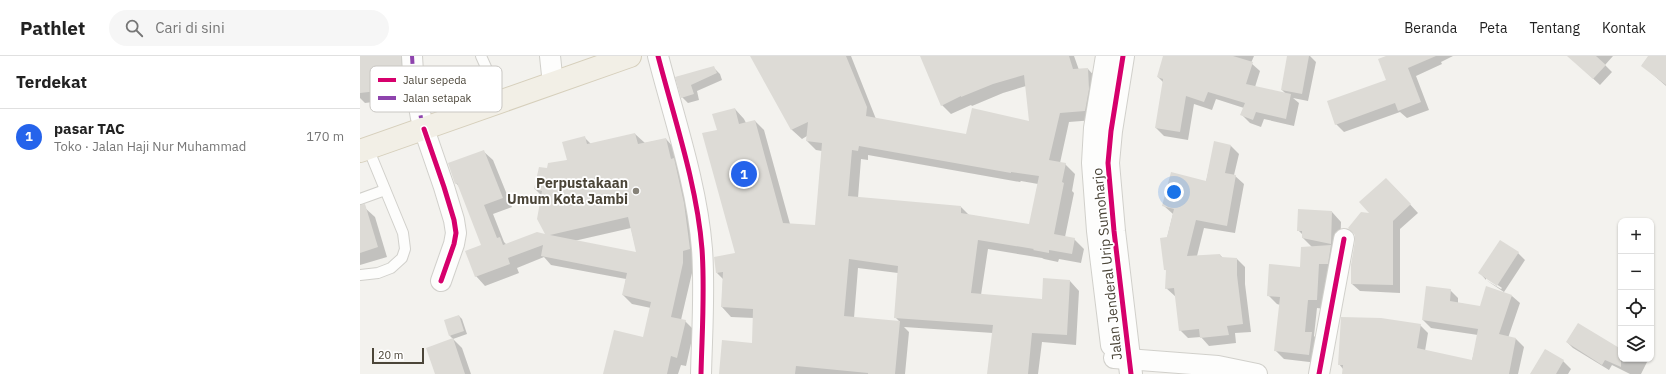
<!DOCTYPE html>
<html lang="id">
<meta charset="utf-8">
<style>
body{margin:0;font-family:"IBM Plex Sans",sans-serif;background:#f6f6f6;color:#222}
.controls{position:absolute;right:12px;bottom:12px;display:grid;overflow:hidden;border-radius:8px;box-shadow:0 1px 3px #0004}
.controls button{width:36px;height:36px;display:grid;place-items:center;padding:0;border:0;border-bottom:1px solid #e0e0e0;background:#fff;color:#222;font:20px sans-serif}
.scale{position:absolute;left:12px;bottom:10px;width:52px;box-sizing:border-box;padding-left:4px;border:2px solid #4b4538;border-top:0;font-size:11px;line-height:14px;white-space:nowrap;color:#4b4538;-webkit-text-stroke:3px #fff;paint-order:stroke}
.you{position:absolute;left:814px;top:136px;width:14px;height:14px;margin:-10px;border:3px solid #fff;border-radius:50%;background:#1a73e8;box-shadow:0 0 0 6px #1a73e833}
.badge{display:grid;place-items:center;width:26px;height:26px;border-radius:50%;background:#2563eb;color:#fff;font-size:13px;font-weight:700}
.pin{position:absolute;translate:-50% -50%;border:2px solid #fff;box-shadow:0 1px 4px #0006}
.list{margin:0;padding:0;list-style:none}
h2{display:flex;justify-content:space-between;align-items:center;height:52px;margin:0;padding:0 16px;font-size:17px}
h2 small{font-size:13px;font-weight:400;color:#767676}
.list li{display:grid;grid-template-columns:26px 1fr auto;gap:12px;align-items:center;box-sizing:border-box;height:56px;padding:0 16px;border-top:1px solid #e0e0e0}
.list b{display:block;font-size:15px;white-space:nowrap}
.list p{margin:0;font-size:13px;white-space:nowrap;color:#767676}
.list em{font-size:13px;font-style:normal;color:#767676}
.icon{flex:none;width:22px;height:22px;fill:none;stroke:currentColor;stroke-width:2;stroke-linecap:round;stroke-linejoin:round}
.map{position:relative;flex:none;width:1306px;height:318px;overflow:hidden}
header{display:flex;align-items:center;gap:24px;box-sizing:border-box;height:56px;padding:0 20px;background:#fff;border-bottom:1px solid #e0e0e0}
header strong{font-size:19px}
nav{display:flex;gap:22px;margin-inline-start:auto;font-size:14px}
.search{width:280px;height:36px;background:#f6f6f6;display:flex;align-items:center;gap:10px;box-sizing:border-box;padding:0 14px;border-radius:22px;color:#767676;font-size:15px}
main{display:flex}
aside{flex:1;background:#fff}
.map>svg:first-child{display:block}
.shadow{fill:#0003;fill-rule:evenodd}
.building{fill:#dddbd6;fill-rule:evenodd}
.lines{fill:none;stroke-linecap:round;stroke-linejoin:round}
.service-casing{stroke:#d1d0cb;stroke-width:12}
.minor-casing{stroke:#d1d0cb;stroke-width:22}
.tertiary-casing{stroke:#d1d0cb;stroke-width:24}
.primary-casing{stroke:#d6cfbb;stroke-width:24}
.service{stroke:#fdfdfc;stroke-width:10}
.minor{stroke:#fdfdfc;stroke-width:20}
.tertiary{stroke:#fdfdfc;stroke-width:22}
.primary{stroke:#f2efe6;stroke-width:22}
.quiet{stroke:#8e44ad;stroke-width:4;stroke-dasharray:8 4;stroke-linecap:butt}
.cycleway-casing{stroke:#fff;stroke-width:8}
.cycleway{stroke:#d6006c;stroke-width:5}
.poi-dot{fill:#868278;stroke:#fff;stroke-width:1.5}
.labels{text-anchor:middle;stroke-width:3.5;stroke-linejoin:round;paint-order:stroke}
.poi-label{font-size:14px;font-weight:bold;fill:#4b4538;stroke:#fff;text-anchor:end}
.street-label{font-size:14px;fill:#4b4538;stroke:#fff}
.key{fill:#fff;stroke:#c9c7c3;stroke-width:1}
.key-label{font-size:11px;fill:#4b4538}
</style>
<header>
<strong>Pathlet</strong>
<div class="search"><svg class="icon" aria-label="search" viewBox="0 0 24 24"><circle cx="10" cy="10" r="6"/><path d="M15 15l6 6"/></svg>Cari di sini</div>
<nav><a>Beranda</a><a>Peta</a><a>Tentang</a><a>Kontak</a></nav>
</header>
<main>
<aside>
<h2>Terdekat<small></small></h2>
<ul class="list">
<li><span class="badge">1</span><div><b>pasar TAC</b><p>Toko · Jalan Haji Nur Muhammad</p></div><em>170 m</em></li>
</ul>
</aside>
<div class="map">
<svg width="1306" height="318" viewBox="0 0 1306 318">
<rect width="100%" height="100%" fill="#f3f2ee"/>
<!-- shadow -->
<g class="shadow">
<path d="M0,0H55L53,41L5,47L0,42Z"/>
<path d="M391,0H491L516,63L607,79L670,67L666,30L643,37L612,50L611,49L591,58L582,49L561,0H714L719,14L728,13L737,23L734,64L709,66L700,107L705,108L715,118L712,135L714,137L705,181L714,183L724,193L721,207L699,203L698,206L684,203L682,202L628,193L621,239L683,244L710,225L719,235L716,289L682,286L678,318H628L633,277L544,271L549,276L545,318H360L393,288L394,262L371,261L362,251L363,223L357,217L376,198L358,74L375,53L384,63L386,67L395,65L404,74L430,168L456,170L462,95L456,94L447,85V80L442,83L432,74ZM508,99L660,126L661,125L678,128L670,169L609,159L601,151L498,142L501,103L508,104ZM498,212L538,217L535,261L540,266L494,262Z"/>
<path d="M804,0H894L891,7L900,15L895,31L926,38L922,34L928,0H950L956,6L948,45L933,42L939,47L934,70L904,63L901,71L890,67L882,59L884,52L856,43L852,54L834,48L828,84L804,80L796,72L804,27L798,21Z"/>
<path d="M1029,0H1093L1081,6L1082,8L1056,20L1069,54L1047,62L1040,56L984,76L976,68L1027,24Z"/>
<path d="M1209,0H1253L1245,9L1252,16L1240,29Z"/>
<path d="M1289,0H1306V30L1282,9Z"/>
<path d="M354,12L360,18L362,24L337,35L339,44L328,47L322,41L317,21Z"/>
<path d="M275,78L285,87L306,83L315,93L339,202L332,204V217L321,264L325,265L334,274L326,310L321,309L318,318H245L284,282L291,252L272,248L263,239L266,223L191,209L184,201L157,212L159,217L125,230L116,220L123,189L100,132L96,127L123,95L133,104L152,151L133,158L144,186L147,189L187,179L182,140L175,133L188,113L208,104L224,81L231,88ZM271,172L277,197L214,185Z"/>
<path d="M855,87L871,90L879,98L874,119L884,128L875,177L844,172L837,200L860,199L864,203H877L885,211V228L891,276L875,277L876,287L849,290L841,281L828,282L820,274L816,241L806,232L807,216L805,213L807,182L813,158L804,150L846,126Z"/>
<path d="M1034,131L1058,157L1040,173V237L1000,235L992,228Z"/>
<path d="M5,152L15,161L27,201L0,209V153Z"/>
<path d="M972,156L981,166L980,197L965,253L957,252L954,280L960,286L958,307L924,303L915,294L920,249L917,248L908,239L941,212L952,191L943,182V179L938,174Z"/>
<path d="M1158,197L1165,204L1144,236L1126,224L1120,217ZM1126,221L1142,232L1141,233L1126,224Z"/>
<path d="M1090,234L1098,242V247L1121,251L1152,240L1160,247L1148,282L1156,283L1164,291L1158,318H983V313L979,308L1060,269L1068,277L1065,295L1112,305L1118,279L1071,272L1063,264Z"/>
<path d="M99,260L102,263L107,278L93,283L90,280Z"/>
<path d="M93,283L102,292L111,318H76Z"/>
<path d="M1207,286L1261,294V303H1286L1288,304L1281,318H1270L1252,309L1249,314L1213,292Z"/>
<path d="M1186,294L1203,305L1211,313L1208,318H1171Z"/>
</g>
<!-- building -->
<g class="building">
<path d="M0,0H41L44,32L0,37Z"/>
<path d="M390,0H486L507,51L506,60L606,78L612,52L669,65L664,19L633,28L601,41V40L581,50L560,0H709L713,13L728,12L729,33L725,55L700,57L689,104L706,107L702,126L704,127L694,178L715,182L712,198L689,194V197L673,194L674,193L618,184L611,237L682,243L683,222L710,224L707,279L672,277L668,318H627L633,269L534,262L538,210L489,203L484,260L540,265L535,318H508V317L436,310L435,318H359L362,284L392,287L393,253L361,251L363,216L356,217L354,201L375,197L342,77L357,74L352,58L375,52L379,68L395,64L423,167L455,169L462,87L446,85L448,66L431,74ZM499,90L651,117V116L679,120L669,168L601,157V150L488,140L492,94L498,95Z"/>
<path d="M803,0H873L893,6L886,28L931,38L926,63L896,56L893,64L880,59L885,47L848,36L844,46L826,40L820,76L795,72L803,23L797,21Z"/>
<path d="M927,0H949L942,38L921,34Z"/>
<path d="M1026,0H1076L1048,12L1061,46L1038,55L1035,47L975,69L967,45L1026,24L1018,3Z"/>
<path d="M1207,0H1236L1246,9L1233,23Z"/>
<path d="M1288,0H1306V29L1281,10Z"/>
<path d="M354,10L357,17L331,29L334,38L321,42L315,21Z"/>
<path d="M275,77L278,88L306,82L311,103L314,102L324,147L330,193L323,195V207L311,261L326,264L317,302L311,300L307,318H243L254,274L283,281L291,246L262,239L267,217L181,200L183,189L148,202L150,208L115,221L105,195L121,189L97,127L95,128L88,107L124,94L143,142L124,149L137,182L140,181L143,189L177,176L185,178L177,163L182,135L174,133L179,111L187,112L188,107L207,104L202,86L225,80L227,88ZM268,161L276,196L190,179Z"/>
<path d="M854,85L871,89L865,117L876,119L867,170L836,164L827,200L860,198L861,201L877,202V219L883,268L867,270L869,279L840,282L839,273L819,275L814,232L805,233L806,214H804L800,182L807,181L814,153L802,150L811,116L846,125Z"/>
<path d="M1026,122L1051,148L1033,165V229L991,228V209L995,185V179L988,172L1001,156L1009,157L999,146Z"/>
<path d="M5,148L18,191L0,197V149Z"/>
<path d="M938,153L972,155L971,188L942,182V175H937Z"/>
<path d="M1140,184L1159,196L1137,230L1118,217Z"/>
<path d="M971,189L968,208H959L957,244H948L945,276H952L949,299L914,295L920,241L907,240L909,208L940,211L941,191Z"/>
<path d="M1066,230L1091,233L1090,245L1120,250L1126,230L1152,239L1139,278L1156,282L1149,318H982L983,309H978L981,261L1021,262L1061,268L1057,292L1112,304L1118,273L1062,264Z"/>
<path d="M99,259L104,275L89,280L84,264Z"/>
<path d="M1218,267L1261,293V311L1245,304L1242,309L1206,286Z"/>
<path d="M93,282L105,318H75L66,292Z"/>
<path d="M1185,293L1204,304L1196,318H1170Z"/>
</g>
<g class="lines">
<!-- service casing -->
<g class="service-casing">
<g id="service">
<path d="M121,0L129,18L134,38"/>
<path d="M0,143L25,134"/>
<path d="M0,219L18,217L31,212L42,202L45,193L43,177L8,92"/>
</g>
</g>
<!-- minor casing -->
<g class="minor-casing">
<g id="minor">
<path d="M52,0L53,16L61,62"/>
<path d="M190,0L192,19"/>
<path d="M298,0C314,62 337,129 342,193C345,235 342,276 341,318"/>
<path d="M64,73L84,131L94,164L96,177L94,188L81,225"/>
<path d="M754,302L858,310L897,318"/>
<path d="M959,318L984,183"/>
</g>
</g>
<!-- tertiary casing -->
<g class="tertiary-casing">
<g id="tertiary">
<path d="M747,0L735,72L733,107L738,175L752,289"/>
<path d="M763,0L751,75L748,107L754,175L771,318"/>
</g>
</g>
<!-- primary casing -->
<g class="primary-casing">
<path id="primary" d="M0,95L270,0"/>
</g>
<!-- service -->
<use href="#service" class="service"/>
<!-- minor -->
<use href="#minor" class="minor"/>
<!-- tertiary -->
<use href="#tertiary" class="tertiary"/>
<!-- primary -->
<use href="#primary" class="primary"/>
<!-- quiet -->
<path class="quiet" d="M52,0L53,16L61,62"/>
<!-- cycleway casing -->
<g class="cycleway-casing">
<g id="cycleway">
<path d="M298,0C314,62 337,129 342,193C345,235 342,276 341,318"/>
<path d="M763,0L751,75L748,107L754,175L771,318"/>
<path d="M64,73L84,131L94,164L96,177L94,188L81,225"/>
<path d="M959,318L984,183"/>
</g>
</g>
<!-- cycleway -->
<use href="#cycleway" class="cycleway"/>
</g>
<!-- markers -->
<circle class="poi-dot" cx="276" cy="135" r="4"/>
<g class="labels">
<!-- poi labels -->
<g class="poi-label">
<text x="268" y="132">Perpustakaan<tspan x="268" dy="16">Umum Kota Jambi</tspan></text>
</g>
<!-- street labels -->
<g class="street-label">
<text transform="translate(747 208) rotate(-96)" y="5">Jalan Jenderal Urip Sumoharjo</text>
</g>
</g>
<!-- legend -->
<rect x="10" y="10" width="132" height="46" rx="6" class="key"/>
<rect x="18" y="22" width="18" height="4" fill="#d6006c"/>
<rect x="18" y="40" width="18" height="4" fill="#8e44ad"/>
<g class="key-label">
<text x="43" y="28">Jalur sepeda</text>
<text x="43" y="46">Jalan setapak</text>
</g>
</svg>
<div class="controls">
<button>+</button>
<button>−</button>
<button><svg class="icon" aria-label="locate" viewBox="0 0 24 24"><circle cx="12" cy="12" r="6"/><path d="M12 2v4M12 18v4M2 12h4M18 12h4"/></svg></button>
<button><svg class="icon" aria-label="layers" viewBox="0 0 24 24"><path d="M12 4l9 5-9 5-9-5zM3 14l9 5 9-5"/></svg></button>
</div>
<div class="scale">20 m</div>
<div class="you"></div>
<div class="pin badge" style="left:384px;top:118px">1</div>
</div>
</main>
